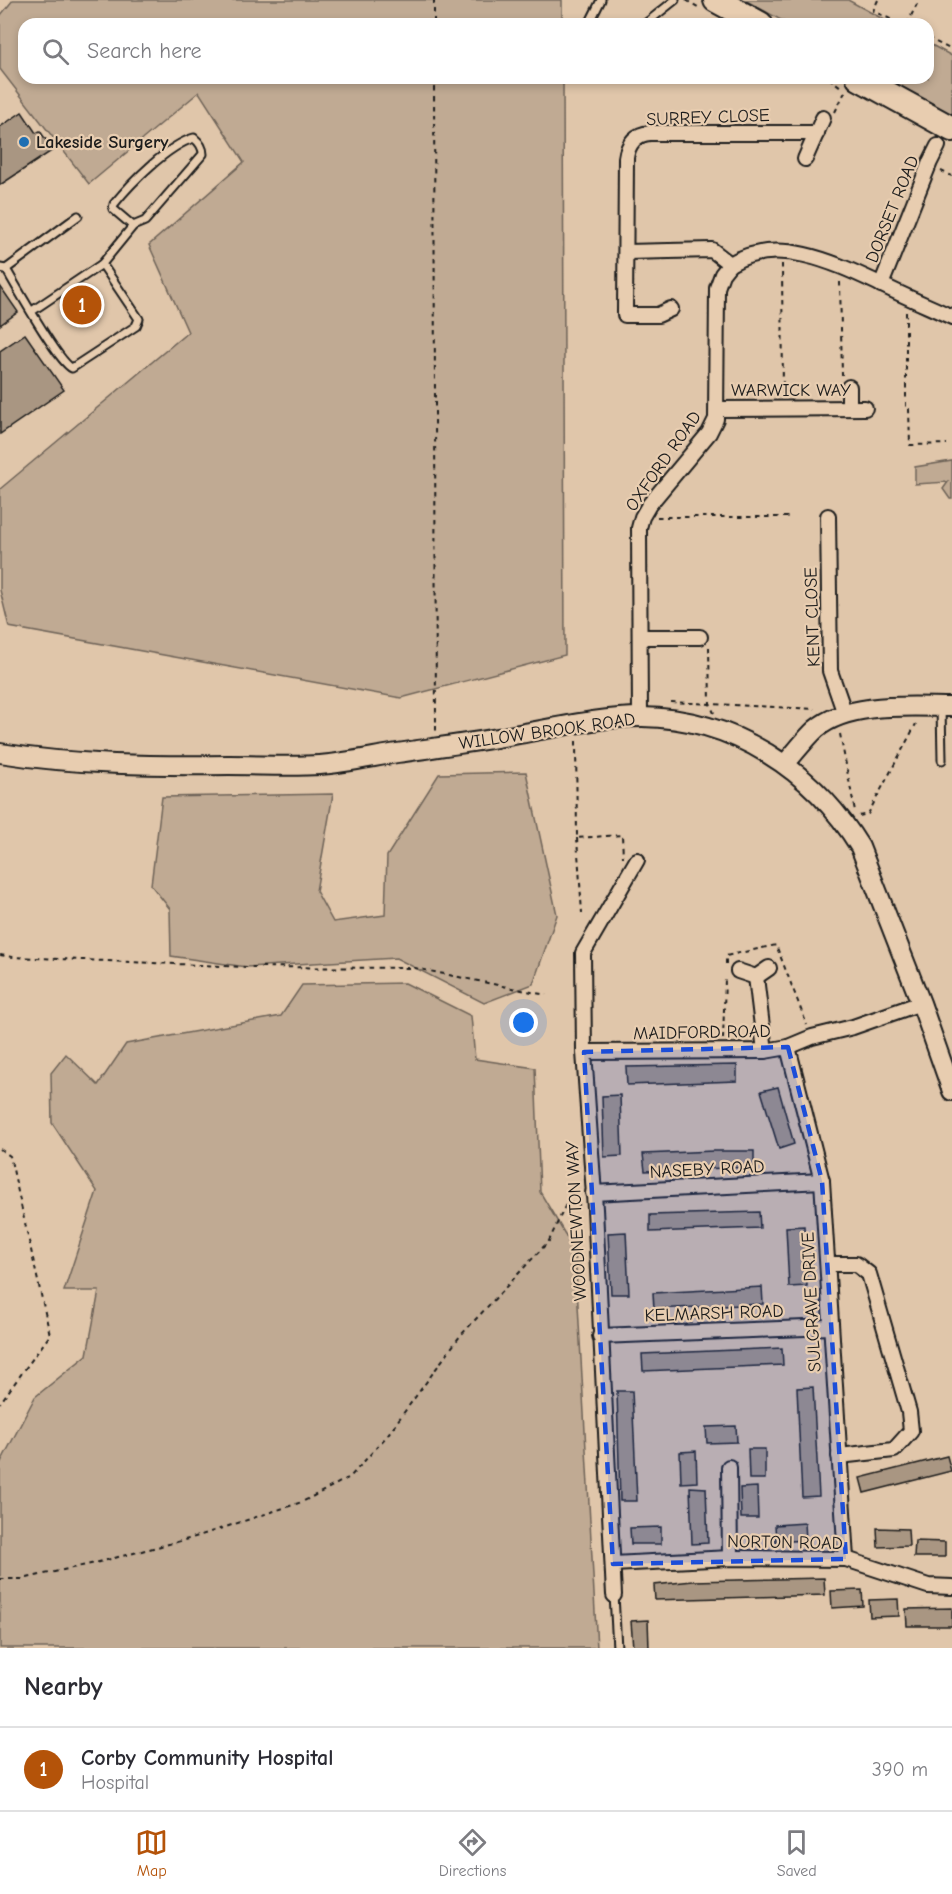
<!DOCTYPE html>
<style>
body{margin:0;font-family:"Comic Neue",sans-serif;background:#f7f7f7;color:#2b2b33}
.you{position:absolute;left:524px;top:1023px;width:21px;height:21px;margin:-15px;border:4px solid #fff;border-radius:50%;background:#1a73e8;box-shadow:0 0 0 9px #1a73e833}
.badge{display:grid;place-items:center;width:39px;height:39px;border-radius:50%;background:#b45309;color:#fff;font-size:20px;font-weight:700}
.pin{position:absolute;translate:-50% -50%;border:3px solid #fff;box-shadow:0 2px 6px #0006}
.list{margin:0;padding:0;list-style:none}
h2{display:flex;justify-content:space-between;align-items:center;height:78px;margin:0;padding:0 24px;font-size:26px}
h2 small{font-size:20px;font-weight:400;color:#7c7c81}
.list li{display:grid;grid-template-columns:39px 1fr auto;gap:18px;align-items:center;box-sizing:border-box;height:84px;padding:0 24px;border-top:2px solid #e1e1e2}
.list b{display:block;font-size:22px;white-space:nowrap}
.list p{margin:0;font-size:20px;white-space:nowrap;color:#7c7c81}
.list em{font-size:20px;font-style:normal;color:#7c7c81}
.icon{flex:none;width:33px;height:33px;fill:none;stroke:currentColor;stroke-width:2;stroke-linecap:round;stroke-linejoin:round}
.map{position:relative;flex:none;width:952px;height:1648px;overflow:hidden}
.search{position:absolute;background:#fff;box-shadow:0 3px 9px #0003;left:18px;right:18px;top:18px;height:66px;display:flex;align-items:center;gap:15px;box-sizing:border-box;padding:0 21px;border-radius:18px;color:#7c7c81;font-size:22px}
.sheet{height:162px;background:#fff}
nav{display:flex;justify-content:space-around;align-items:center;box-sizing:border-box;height:84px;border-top:2px solid #e1e1e2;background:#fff;font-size:16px;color:#7c7c81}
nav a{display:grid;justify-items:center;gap:3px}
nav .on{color:#b45309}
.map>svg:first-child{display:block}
.green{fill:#c0aa93;stroke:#6e6358;stroke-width:1.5}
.building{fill:#a99682;stroke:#1c1c1c;stroke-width:1.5}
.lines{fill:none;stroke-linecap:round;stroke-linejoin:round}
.lane-casing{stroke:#1c1c1c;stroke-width:11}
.street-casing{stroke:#1c1c1c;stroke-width:18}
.secondary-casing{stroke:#1c1c1c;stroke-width:22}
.highway-casing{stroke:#1c1c1c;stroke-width:28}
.path{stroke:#1c1c1c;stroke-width:2;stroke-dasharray:4.5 4.5;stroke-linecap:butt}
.lane{stroke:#e8cdb0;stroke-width:7}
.street{stroke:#e8cdb0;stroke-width:14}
.secondary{stroke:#e8cdb0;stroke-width:18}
.highway{stroke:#e8cdb0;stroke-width:24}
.marked{fill:#1d4ed8;fill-opacity:0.2;stroke:#1d4ed8;stroke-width:4.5;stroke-dasharray:12 8;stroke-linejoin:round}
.poi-dot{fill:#1f6fb2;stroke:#e8cdb0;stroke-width:2}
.labels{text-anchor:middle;stroke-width:4.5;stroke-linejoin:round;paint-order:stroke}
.street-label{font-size:18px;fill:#1c1c1c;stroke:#e8cdb0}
.poi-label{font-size:18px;font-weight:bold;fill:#1c1c1c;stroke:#e8cdb0;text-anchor:start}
</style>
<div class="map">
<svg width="952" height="1648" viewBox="0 0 952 1648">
<rect width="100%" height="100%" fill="#e0c6aa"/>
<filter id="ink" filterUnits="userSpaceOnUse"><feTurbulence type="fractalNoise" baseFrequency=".0167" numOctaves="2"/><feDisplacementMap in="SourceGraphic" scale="12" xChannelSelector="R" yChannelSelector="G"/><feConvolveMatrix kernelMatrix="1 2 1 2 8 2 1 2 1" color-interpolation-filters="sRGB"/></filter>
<g filter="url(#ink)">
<!-- green -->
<g class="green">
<path d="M13,0H562V24H24V78H563L565,655L401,698L9,627L0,590V489L188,332L149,245L244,162L199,92L89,184L0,69V16Z"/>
<path d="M745,0H848L892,24H788Z"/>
<path d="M928,43L952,56V115L885,78H928Z"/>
<path d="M952,461V499H950L943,489L948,482L915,484V467Z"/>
<path d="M526,772L557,915L533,984L484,1003L396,958L246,967L171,956L170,909L151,885L162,797L333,794L316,891L333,922L385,915L387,856L439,774Z"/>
<path d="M405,983L471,1016L475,1059L535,1068L540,1192L575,1251L597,1648H0V1464L35,1397L87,1355L99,1291H64L97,1191L52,1123L51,1073L66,1054L98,1085L126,1044L281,1016L302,985Z"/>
</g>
<!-- building -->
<g class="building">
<path d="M22,112L36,133L40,131L53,150L0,185V127Z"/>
<path d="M0,286L18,312L0,325Z"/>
<path d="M25,334L64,390L0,434V351Z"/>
<path d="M737,1065V1081L627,1085L626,1067Z"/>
<path d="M778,1087L794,1144L779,1149L761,1091Z"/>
<path d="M620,1095L622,1156L604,1157L602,1096Z"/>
<path d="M714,1151H754V1167L645,1171L643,1154Z"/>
<path d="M759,1212L760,1228L650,1232V1215Z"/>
<path d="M804,1226L807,1286L789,1287L786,1227Z"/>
<path d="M626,1232L629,1294H611L608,1233Z"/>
<path d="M762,1287L763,1304L654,1309L653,1293Z"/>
<path d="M782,1348L783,1365L643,1371L642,1354Z"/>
<path d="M813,1387L819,1496L802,1497L797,1388Z"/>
<path d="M617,1391H632L637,1501H620Z"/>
<path d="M736,1426L737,1442L707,1443L706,1427Z"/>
<path d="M748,1449H765V1479H749Z"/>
<path d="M696,1451L697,1482L681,1483L680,1452Z"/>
<path d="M947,1456L951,1471L864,1493L860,1478Z"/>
<path d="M690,1487L706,1488L708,1543L692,1544Z"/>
<path d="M757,1487L758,1518H741L740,1488Z"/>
<path d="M805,1523L806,1540L776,1542L775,1525Z"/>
<path d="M661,1527V1544H631L630,1528Z"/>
<path d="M877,1528L908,1529L909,1546L878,1547Z"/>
<path d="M915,1541L945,1542V1557H914Z"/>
<path d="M824,1578L825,1595L655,1600L654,1585L693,1581Z"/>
<path d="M862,1590L863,1606L832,1608L831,1591Z"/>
<path d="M898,1599L899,1616L870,1617L869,1600Z"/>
<path d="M952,1608V1626H907L906,1609Z"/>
<path d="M648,1620L649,1648H633L631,1621Z"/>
</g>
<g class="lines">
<!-- lane casing -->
<g class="lane-casing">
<g id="lane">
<path d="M601,0L591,20L602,24"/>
<path d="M645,24L675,0"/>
<path d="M102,264L133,226L145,221L203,154C203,147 199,142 194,138C168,145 131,183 114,204L113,209L133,226"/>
<path d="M0,268L6,269C16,286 59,363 72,368L136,326L139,319L102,264L32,311"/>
<path d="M6,269L78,216"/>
<path d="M941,707L942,760"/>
<path d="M614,1595L617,1648"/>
</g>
</g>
<!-- street casing -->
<g class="street-casing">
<g id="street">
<path d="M805,159L823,118"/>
<path d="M626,252L712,250L730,264C778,235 835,263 880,284C904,296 928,306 952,317"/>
<path d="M881,285L930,162L938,146"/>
<path d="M671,309L658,315H625L626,158C628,143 636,134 650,133H817"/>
<path d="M849,387V408"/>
<path d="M717,409L865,408"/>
<path d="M828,516L830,671L845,714"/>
<path d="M640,637H700"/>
<path d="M640,717L639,528L642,517L649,505L709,433L716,419L717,288L722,274L730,264"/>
<path d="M738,971L756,977L769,968"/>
<path d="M756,977L765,1051"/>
<path d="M788,1047L822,1181L846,1559"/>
<path d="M584,1052L765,1051L788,1047L812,1037L853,1027L921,1003"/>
<path d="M593,1193L822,1181"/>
<path d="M828,1264H856L869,1274L909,1412L911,1431L894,1450L839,1456"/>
<path d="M600,1336L830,1327"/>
<path d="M729,1467L730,1558"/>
<path d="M613,1564L730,1558L846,1559L928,1586L952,1587"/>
<path d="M614,1595L595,1209L584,1052L583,953L637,860"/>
</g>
</g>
<!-- secondary casing -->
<g class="secondary-casing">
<g id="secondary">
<path d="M0,753C75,765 153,766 229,765C259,765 290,767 320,765C346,763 372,757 397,753C438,747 479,742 519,734C559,727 601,717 642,717C733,718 813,770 860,847L921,1003L952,1091"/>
<path d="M785,764C795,753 805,739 816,729C849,701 911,707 952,707"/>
</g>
</g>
<!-- highway casing -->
<g class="highway-casing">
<g id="highway">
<path d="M716,0L760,24"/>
<path d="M859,78L952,129"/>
</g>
</g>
<!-- path -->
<g class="path">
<path d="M434,0V24"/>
<path d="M686,0L698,7"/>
<path d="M878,0L873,11L901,24"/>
<path d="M907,24L919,0"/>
<path d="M928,38L952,50"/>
<path d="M434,78L436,732"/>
<path d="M829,78L841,87"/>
<path d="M835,112L846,90"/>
<path d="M941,171L952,176"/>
<path d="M782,264L783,394"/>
<path d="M840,282L842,375"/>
<path d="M906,312V408L909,409L910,445L947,444"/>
<path d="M657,517H788"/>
<path d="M709,647L710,704L714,713"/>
<path d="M671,702L815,709"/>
<path d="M840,734L855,811"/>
<path d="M576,741L577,838L622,835L623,857"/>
<path d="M859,816L868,814L916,724"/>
<path d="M577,838L582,913"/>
<path d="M0,955L13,957L246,967L415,968L546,995"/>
<path d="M726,964V956L776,945L807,1025"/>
<path d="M723,1039L725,979"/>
<path d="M0,1149L10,1156L50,1335L0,1403"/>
<path d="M0,1579H22L95,1563L192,1538L302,1502L350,1477L386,1437L460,1336L549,1241L567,1202L580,1205"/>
</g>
<!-- lane -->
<use href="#lane" class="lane"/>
<!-- street -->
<use href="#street" class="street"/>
<!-- secondary -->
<use href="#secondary" class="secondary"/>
<!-- highway -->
<use href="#highway" class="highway"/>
</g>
</g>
<!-- marked area -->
<path class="marked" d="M788,1047L822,1181L846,1559L613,1564L584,1052Z"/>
<!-- markers -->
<circle class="poi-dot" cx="24" cy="142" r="6"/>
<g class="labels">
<!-- street labels -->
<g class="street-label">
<text transform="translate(708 117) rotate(-2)" y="6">SURREY CLOSE</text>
<text transform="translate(892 209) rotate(-68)" y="6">DORSET ROAD</text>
<text x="791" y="396">WARWICK WAY</text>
<text transform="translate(663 461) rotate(-55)" y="6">OXFORD ROAD</text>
<text transform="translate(812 617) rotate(-92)" y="6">KENT CLOSE</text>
<text transform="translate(547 731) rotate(-8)" y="6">WILLOW BROOK ROAD</text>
<text transform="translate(702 1032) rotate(-1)" y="6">MAIDFORD ROAD</text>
<text transform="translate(707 1169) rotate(-3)" y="6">NASEBY ROAD</text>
<text transform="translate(576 1221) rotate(-93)" y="6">WOODNEWTON WAY</text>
<text transform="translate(811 1302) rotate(-93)" y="6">SULGRAVE DRIVE</text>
<text transform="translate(714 1313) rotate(-2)" y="6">KELMARSH ROAD</text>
<text transform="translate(785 1542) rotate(1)" y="6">NORTON ROAD</text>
</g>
<!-- poi labels -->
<g class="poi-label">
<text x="36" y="148">Lakeside Surgery</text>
</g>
</g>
</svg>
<div class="you"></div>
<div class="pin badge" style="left:82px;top:305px">1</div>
<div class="search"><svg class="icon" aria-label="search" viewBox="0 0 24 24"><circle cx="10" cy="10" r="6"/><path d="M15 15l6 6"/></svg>Search here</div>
</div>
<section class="sheet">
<h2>Nearby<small></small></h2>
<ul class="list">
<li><span class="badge">1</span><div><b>Corby Community Hospital</b><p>Hospital</p></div><em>390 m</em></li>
</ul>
</section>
<nav>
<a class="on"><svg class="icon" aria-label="map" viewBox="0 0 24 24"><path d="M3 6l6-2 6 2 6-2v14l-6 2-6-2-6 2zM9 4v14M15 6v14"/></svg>Map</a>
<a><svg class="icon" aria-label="directions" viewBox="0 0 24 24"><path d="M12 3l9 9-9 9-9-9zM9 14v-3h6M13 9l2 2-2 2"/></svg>Directions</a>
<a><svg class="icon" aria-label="saved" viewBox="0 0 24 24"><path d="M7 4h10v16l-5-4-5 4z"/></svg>Saved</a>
</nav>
